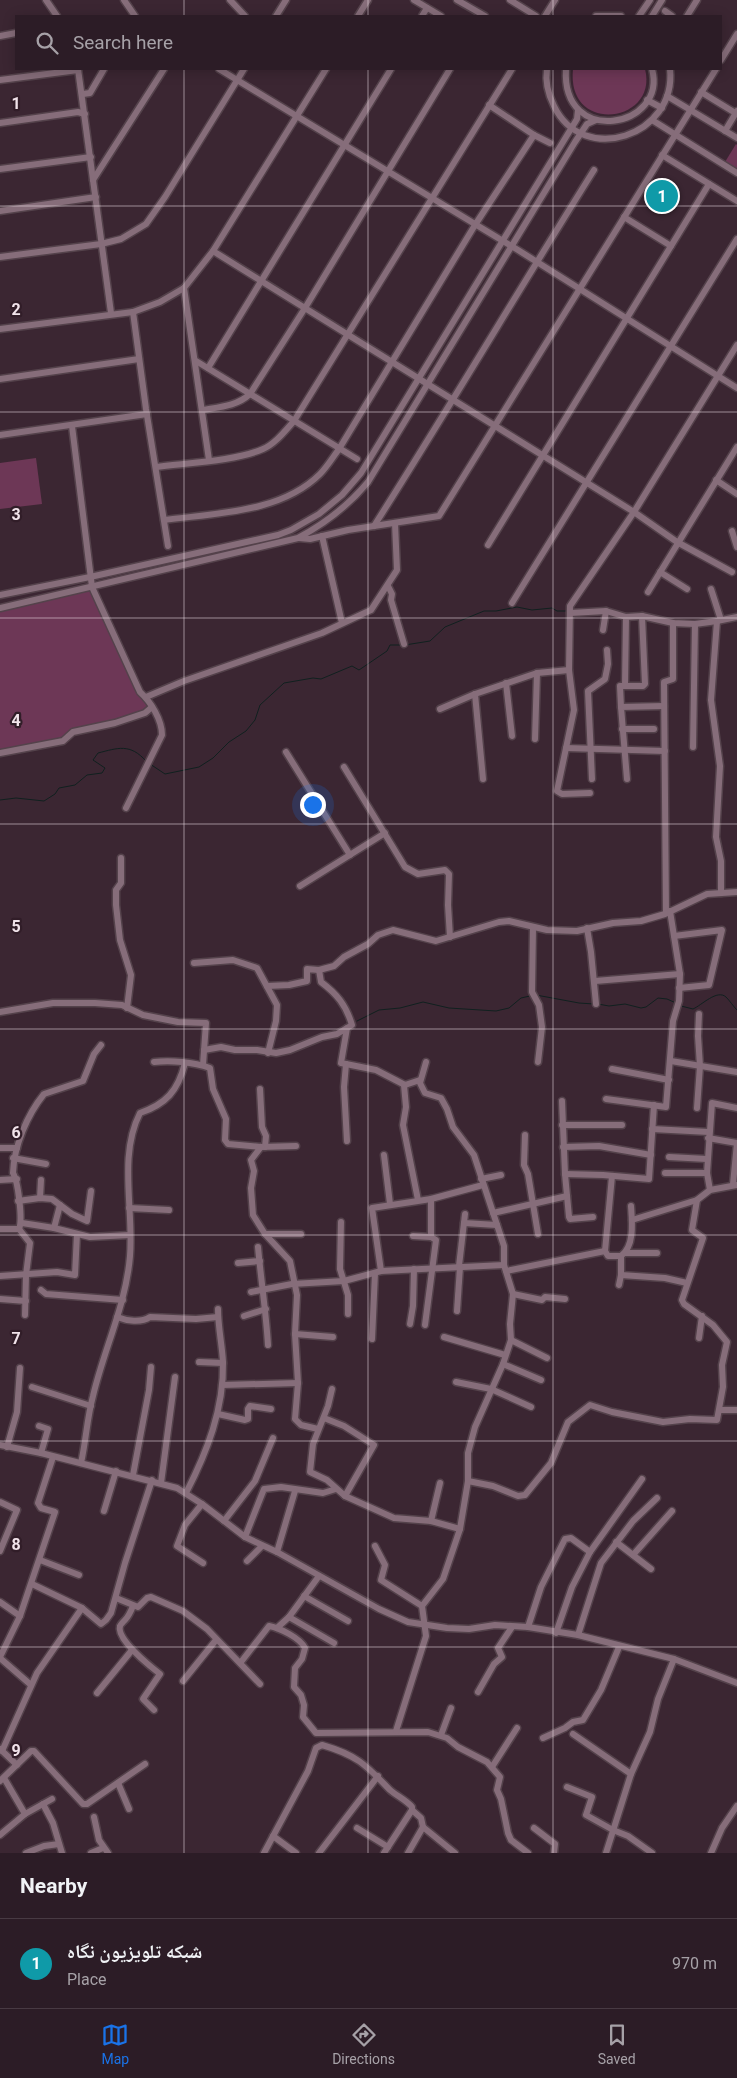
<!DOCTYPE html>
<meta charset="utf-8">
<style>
body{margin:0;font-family:Roboto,"Noto Naskh Arabic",sans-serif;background:#382932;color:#f1f3f6}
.you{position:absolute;left:312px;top:804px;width:18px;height:18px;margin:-12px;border:4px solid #fff;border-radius:50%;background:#1a73e8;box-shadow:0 0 0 8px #1a73e833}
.badge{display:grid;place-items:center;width:32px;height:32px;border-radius:50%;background:#1a73e8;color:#fff;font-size:16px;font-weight:700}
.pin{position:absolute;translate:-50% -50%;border:2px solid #fff;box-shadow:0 1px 5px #0006}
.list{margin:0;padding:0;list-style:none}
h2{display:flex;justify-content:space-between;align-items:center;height:65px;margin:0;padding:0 20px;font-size:21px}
h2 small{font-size:16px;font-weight:400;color:#a6a1a7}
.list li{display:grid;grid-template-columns:32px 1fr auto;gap:15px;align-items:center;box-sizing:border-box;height:90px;padding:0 20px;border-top:1px solid #483a43}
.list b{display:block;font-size:19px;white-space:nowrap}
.list p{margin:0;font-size:16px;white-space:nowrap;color:#a6a1a7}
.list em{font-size:16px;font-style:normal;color:#a6a1a7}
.icon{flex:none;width:28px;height:28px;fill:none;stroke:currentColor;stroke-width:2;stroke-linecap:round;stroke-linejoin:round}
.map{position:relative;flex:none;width:737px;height:1853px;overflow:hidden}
.search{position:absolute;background:#2c1c26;box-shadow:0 2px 12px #0003;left:15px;right:15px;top:15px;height:55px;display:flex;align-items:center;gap:12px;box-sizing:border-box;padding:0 18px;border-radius:0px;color:#a6a1a7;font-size:19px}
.sheet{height:155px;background:#2c1c26}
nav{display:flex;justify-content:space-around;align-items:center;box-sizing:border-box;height:70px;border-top:1px solid #483a43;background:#2c1c26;font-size:14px;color:#a6a1a7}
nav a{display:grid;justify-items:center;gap:2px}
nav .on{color:#1a73e8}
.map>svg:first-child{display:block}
.green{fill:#6d3756}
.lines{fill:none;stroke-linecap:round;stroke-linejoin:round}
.stream{stroke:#10201f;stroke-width:1}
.minor-casing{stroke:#54424b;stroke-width:9}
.minor{stroke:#866d7a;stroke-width:6}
.grid{fill:none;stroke:#f1e3ea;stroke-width:1;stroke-opacity:0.55}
.grid-label{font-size:16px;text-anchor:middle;font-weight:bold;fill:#f1e3ea;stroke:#311d28;stroke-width:4.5;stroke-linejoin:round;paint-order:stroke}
</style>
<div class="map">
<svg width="737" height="1853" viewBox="0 0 737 1853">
<rect width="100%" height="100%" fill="#3b2632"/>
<!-- green -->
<g class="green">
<path d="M573,69H645C659,123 566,136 573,69Z"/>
<path d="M736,144L737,145V169L725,162Z"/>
<path d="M36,458L42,504L0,509V463Z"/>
<path d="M92,587L140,692L152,707L145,713L73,732L63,741L0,753V611Z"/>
</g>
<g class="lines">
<!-- stream -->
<g class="stream">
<path d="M578,609H584"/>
<path d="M405,645L430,641L445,627L484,611H496L517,607L532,610L552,608L557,611H568"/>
<path d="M150,764L165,774L199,767L213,758L229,742L246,731L255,720L260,705L284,683L313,678L321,679L352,666L359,670L387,651L390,645H401"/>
<path d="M0,800L16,798L44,801L55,794L59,788L75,785L87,775L102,773L105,768L93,760L98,753C118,748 130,743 146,761"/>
<path d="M536,995L579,1003L594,1004"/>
<path d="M598,1004L609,1006L625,1004L641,1008L646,1007L658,998L667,999L676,1003"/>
<path d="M681,1006L693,1009C702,1005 717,989 726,997C730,1001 733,1006 737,1010"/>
<path d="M357,1021L379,1010L400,1008L423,1002L449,1008L496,1011L509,1008L521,998L530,996"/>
<path d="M274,1050L289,1047L308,1039"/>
</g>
<!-- minor casing -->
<g class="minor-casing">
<g id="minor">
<path d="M46,0L57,16"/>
<path d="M124,0L135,16"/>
<path d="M230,0L245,16"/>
<path d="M414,0L441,16"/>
<path d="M457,0L485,16"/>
<path d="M510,0L536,16"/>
<path d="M665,11L672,16"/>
<path d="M276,16L286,0"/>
<path d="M358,16L368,0"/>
<path d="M422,16L427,8"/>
<path d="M545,16L555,0"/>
<path d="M596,16H621"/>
<path d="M639,16L650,0"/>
<path d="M652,16L662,0"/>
<path d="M687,16L697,0"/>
<path d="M0,36L16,33"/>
<path d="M721,60L737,34"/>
<path d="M78,69L111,313"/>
<path d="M219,69L518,250L737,388"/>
<path d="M547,69C545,82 548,94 554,106C583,167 677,136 670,69"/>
<path d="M566,69C561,148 668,128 652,69"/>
<path d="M0,80L78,70"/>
<path d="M701,92L737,114"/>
<path d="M83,94L90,93L104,69"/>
<path d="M667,96L737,138"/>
<path d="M647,100L662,108"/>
<path d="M489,105L534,135L550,143"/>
<path d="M652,120L737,173"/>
<path d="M0,123L78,112L85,114"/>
<path d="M725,131L737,111"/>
<path d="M662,155L737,201"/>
<path d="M0,169L91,157"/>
<path d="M93,180L164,69"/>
<path d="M0,211L96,197"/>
<path d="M624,217L671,246"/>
<path d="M213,251L634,512L677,542L732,572"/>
<path d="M0,257L101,244L121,239L146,224L165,197L244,69"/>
<path d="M184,288L209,460"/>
<path d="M133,312L146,409L168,546"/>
<path d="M0,329L133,312L160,302L184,288L213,251L326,69"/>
<path d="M196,361L357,459"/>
<path d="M208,368L391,69"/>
<path d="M0,379L139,359"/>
<path d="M203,410C220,407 237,406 250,394L305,308L450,69"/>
<path d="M72,426L92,587L140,692C151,702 162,720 162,735L126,808"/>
<path d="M0,435L147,414"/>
<path d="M156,467C186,463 236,461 263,449C275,444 285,431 294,421L512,69"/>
<path d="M716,480L737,494"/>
<path d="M164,520C216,513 281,513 320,474C327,467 333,457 339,449L475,225L534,135"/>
<path d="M374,526C449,408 520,288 594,170"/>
<path d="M732,531L737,547"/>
<path d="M322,536L342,623"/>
<path d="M299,538L310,539L348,530L439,516L716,69"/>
<path d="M488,545L709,184"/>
<path d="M660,572L687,589"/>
<path d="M388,586L392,594L391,600L404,644"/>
<path d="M711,589L721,620"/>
<path d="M648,592L737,447"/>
<path d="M0,595L90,577L278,535L291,530L319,514L342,495L361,473L577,119L578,110"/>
<path d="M512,603L737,239"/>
<path d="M0,608L298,538C326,523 348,506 368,482L575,142L587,124L596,120"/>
<path d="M570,613L606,611L626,617L642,616L673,623L695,624L717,621L737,617"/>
<path d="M717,621L711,700L720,766L716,837L721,861V893"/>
<path d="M603,630L606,611"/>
<path d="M506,683L512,736"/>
<path d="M625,685L626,617"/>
<path d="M475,694L483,779"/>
<path d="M146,697L184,681L322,633L371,610L397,570L395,523"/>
<path d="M621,707L620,686H643L645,684L642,616"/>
<path d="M440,709L475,694L537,673L569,670"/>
<path d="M622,729H654"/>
<path d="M535,739L537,673"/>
<path d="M693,747L695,624"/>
<path d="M566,748L665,751"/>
<path d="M286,752L350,855"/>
<path d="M0,753L63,741L73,732L115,723L145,713L152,707"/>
<path d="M344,767L405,867L418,874L445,870L449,874L448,905L450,937"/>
<path d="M592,779L588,691L605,679L608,664L607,650"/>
<path d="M627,779L621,707L664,706"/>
<path d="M590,793L562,794L557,791L574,710L569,670L570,606L634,512L737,345"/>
<path d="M121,858V883L116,890V905L120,940L131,975L127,1008"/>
<path d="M300,886L385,833"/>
<path d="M666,913L664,682L673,679V623"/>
<path d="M533,928L532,992L539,1005L542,1027L538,1062"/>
<path d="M587,928L591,952L596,1004"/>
<path d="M674,936L722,930L709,985L679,988"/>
<path d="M194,963L233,960L257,968L277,1005L276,1021L268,1053"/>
<path d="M595,981L680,974"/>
<path d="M267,986L289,985L307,981V969L319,970L334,966L344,957L368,944L378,935L393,930L436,941L499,922L509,921L547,930L577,931L613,923L641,921L665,914L707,894L737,892"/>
<path d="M0,1012L53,1003H95L122,1005L143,1015L178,1022L206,1023L203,1065"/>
<path d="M347,1028L341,1063L376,1070L405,1085L420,1080"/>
<path d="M204,1050L221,1047L235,1050H257L276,1053L290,1050L322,1037L337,1034L352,1025C346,1005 337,994 321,982L319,970"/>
<path d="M671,1061L737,1072"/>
<path d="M154,1062C171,1060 193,1062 210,1068L213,1089L226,1119L225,1140L228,1144L261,1147L296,1146"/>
<path d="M346,1064L344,1087L347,1141"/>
<path d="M612,1069L669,1080"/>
<path d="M404,1085L406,1107L403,1125L418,1200"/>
<path d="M260,1089L262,1127L266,1136L265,1147"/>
<path d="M606,1099L666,1107L673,1021L679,1001L680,974L670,911"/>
<path d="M562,1101L565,1174L569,1217L570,1219L593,1217"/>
<path d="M697,1108L700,1066L698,1036L699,1014"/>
<path d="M562,1125H622"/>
<path d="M652,1129L709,1132"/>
<path d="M525,1135L524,1165L528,1174L538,1234"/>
<path d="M708,1138L737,1143"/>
<path d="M261,1147L251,1160L254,1171L251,1188L253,1215L265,1234L290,1261L297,1295L295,1334L298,1383L295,1419L301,1425L318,1429"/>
<path d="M563,1147L599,1146L651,1155"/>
<path d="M0,1148H17"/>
<path d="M384,1155L390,1204"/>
<path d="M669,1157L707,1159"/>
<path d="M13,1158L46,1164"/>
<path d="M665,1173H707"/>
<path d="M565,1174L603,1175L649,1179L654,1105"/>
<path d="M612,1176L605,1251L608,1256H621C635,1246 632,1221 631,1206"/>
<path d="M481,1179L501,1175"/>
<path d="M0,1180L17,1179"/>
<path d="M733,1184L737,1143"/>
<path d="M710,1190L707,1173L712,1103L737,1108"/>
<path d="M40,1198L41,1180"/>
<path d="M18,1201L40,1198L52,1199L72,1214L87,1221L91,1191"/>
<path d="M129,1208L169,1210"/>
<path d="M493,1213L567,1196"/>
<path d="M632,1220L697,1200L710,1190L737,1185"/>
<path d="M341,1222L340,1269L348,1295V1314"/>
<path d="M22,1223L54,1228L90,1237L130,1235"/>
<path d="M464,1223L497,1225"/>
<path d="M54,1228L60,1205"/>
<path d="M0,1229H19"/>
<path d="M19,1229C23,1220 18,1181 13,1173C14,1146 27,1115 44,1094L83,1081L94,1054L101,1045"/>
<path d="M19,1229L30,1243L26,1275L25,1315"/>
<path d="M265,1234H301"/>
<path d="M413,1236L431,1237"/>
<path d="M258,1247C261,1280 266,1312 268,1345"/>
<path d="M625,1253H657"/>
<path d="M238,1263L260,1261"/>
<path d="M459,1266L465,1214"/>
<path d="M381,1271L372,1208L431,1199L483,1185"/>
<path d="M506,1271L605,1251"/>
<path d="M621,1275L665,1278L687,1283"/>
<path d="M0,1276L57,1272L75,1275L77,1234"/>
<path d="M619,1285L621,1275V1256"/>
<path d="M41,1290L46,1294L123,1300"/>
<path d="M251,1292L292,1284L344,1281L381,1271L504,1265"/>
<path d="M513,1294L542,1300L545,1297L565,1299"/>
<path d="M0,1299L26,1301"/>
<path d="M457,1311L460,1267"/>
<path d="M244,1316L266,1309"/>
<path d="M117,1317C127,1321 141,1323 150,1317L196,1319L218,1317"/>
<path d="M410,1324L413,1306L414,1269"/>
<path d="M425,1325L436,1240L431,1237V1199"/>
<path d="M295,1334L333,1337"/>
<path d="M444,1337L505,1355"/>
<path d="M699,1338L702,1316"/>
<path d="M372,1339L375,1273"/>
<path d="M511,1340L547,1358"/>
<path d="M199,1362L223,1363"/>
<path d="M503,1364L541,1380"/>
<path d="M456,1382L491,1389L531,1407"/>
<path d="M222,1385L298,1383"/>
<path d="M32,1387L91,1406"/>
<path d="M332,1389L328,1406L313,1444L310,1472L327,1480L345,1496L394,1518L431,1521L460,1529"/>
<path d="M720,1410H737"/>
<path d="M218,1414L245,1420L248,1419V1409L250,1406L271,1409"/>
<path d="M324,1418L344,1426L374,1445L345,1496"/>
<path d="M39,1426L48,1429L41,1453"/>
<path d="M0,1445L41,1453L177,1488L202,1504L245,1537L277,1552L379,1609L408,1622L447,1628L469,1629L495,1625L528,1627L578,1635L674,1659L737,1683"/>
<path d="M7,1447L17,1412L20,1368"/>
<path d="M81,1463C86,1441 87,1418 93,1396C104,1349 126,1305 130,1256C134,1210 118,1156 140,1113C166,1104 178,1091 185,1063"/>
<path d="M133,1475L149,1390L151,1367"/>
<path d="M468,1481L493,1486L518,1496L525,1495L551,1463L568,1422L590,1405L612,1412L663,1422L690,1419L717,1420L723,1387L722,1365L727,1342L713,1325L684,1304L682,1300L703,1238L692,1230L697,1200"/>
<path d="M161,1483L175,1377"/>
<path d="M186,1493C207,1452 224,1409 223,1362C222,1344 218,1327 218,1309"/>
<path d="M0,1502L17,1510L0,1551"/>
<path d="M202,1504L185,1525L177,1546L203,1563"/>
<path d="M104,1511L116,1471"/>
<path d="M224,1521L255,1481L273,1438"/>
<path d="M431,1521L440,1483"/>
<path d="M245,1537L264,1489L281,1487L323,1493L336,1489"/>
<path d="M616,1542L651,1569"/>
<path d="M375,1546L385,1565L381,1580L422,1606"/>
<path d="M277,1552L295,1491"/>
<path d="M633,1555L672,1511"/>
<path d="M40,1560L79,1575"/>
<path d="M247,1561L262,1546"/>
<path d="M32,1584L82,1608L101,1624L106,1620L111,1613L125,1563L152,1480"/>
<path d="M304,1596L348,1621"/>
<path d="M116,1598L138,1607L147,1598L151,1597L183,1611L207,1629L260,1684"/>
<path d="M0,1602L20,1616"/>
<path d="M133,1606C131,1611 129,1616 125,1620C124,1621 120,1625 120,1626C116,1639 151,1667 160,1674L143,1699L154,1710"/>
<path d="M289,1617L334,1643"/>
<path d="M528,1627L541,1587L565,1539L571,1538L590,1552"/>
<path d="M277,1628L289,1617L319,1576"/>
<path d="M556,1633L572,1587L590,1552L642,1479"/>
<path d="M578,1635L601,1563L633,1521L657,1498"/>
<path d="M0,1657L20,1616L54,1515L55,1512L41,1508L38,1503L53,1457"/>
<path d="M0,1658L31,1685"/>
<path d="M241,1662L269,1626C280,1628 300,1638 305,1648L302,1659L295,1668L294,1687L301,1695L304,1705L303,1717L316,1733L428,1732L447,1738L458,1747L487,1762L500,1777L497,1790L501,1799L508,1833L511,1840L528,1853"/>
<path d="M183,1681L216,1640"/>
<path d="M478,1692L494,1664L502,1657L498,1648L512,1627"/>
<path d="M97,1693L132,1650"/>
<path d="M396,1731L426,1636L422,1606L443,1579L460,1529L468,1481V1453L475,1427L503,1364L511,1340L510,1324L513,1294L504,1265V1246L474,1155L453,1127L447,1109L441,1098L425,1093L420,1083L426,1062"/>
<path d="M573,1734L631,1774"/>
<path d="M441,1735L451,1708"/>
<path d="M543,1738L565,1728L573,1722L583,1720L601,1690L619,1647"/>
<path d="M0,1749L17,1765"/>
<path d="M2,1751L37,1673L82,1608"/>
<path d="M492,1767L517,1728"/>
<path d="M4,1778L25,1814"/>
<path d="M0,1781L31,1751H34L83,1804H87L145,1764"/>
<path d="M118,1783L129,1809"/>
<path d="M567,1787L592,1797L586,1815L613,1830L628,1836L652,1853"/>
<path d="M43,1804L53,1823L62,1853"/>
<path d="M94,1817L99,1840L108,1853"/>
<path d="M357,1828L388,1847"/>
<path d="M534,1828L555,1844L554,1853"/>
<path d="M0,1835L25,1814L52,1799"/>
<path d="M273,1836L296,1853"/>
<path d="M26,1853L44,1846L59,1844"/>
<path d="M91,1853L103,1848"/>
<path d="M264,1853L308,1771L316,1748L322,1745C357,1755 366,1765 390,1790C397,1796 406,1800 412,1807V1810L421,1818L423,1827L455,1853"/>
<path d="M319,1853L378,1776"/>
<path d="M384,1853L412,1810"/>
<path d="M408,1853L423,1827"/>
<path d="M606,1853L631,1774L650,1732L658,1699L674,1659"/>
<path d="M711,1853L722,1828L737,1806"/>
</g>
</g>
<!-- minor -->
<use href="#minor" class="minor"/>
</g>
<!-- grid -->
<path class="grid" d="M184,0V16M368,0V16M553,0V16M184,69V1853M368,69V1853M553,69V1853M0,206H737M0,412H737M0,618H737M0,824H737M0,1029H737M0,1235H737M0,1441H737M0,1647H737"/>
<g class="grid-label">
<text x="16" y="109">1</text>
<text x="16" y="315">2</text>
<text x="16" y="520">3</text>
<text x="16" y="726">4</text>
<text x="16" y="932">5</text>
<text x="16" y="1138">6</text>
<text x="16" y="1344">7</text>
<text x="16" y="1550">8</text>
<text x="16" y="1756">9</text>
</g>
</svg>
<div class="you"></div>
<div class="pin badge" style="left:662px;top:196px;background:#0f9aa8">1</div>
<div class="search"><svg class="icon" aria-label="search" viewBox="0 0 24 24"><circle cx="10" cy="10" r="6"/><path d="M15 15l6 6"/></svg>Search here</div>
</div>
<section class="sheet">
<h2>Nearby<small></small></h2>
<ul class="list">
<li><span class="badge" style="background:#0f9aa8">1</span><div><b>شبکه تلویزیون نگاه</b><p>Place</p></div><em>970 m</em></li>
</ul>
</section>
<nav>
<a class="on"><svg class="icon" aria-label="map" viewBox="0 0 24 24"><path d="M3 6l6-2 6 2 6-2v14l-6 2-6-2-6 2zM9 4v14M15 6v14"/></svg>Map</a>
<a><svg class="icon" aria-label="directions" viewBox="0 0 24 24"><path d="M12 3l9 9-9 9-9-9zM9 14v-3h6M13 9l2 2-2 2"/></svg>Directions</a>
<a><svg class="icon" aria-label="saved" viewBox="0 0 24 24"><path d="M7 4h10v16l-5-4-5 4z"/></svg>Saved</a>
</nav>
